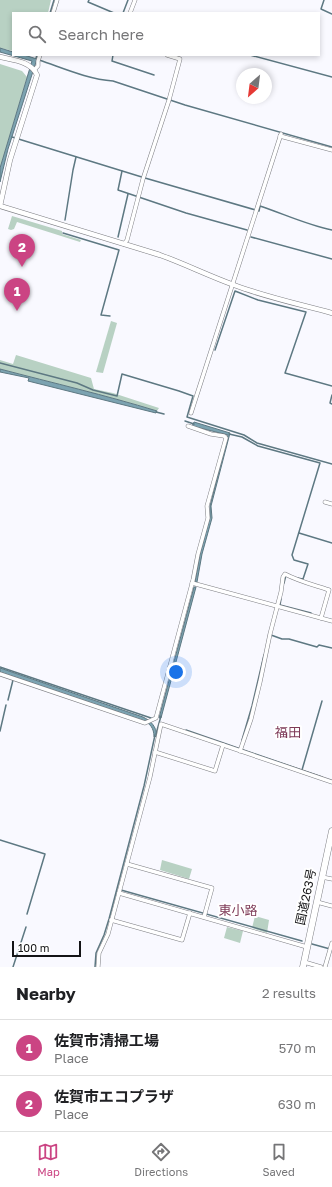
<!DOCTYPE html>
<meta charset="utf-8">
<style>
body{margin:0;font-family:"Golos Text","Noto Sans JP",sans-serif;background:#f6f6f6;color:#202124}
.compass{position:absolute;left:236px;top:68px;width:36px;height:36px;border-radius:50%;background:#fff;box-shadow:0 2px 6px #0003;rotate:208deg}
.scale{position:absolute;left:12px;bottom:10px;width:69px;box-sizing:border-box;padding-left:4px;border:2px solid #141416;border-top:0;font-size:11px;line-height:14px;white-space:nowrap;color:#141416;-webkit-text-stroke:3px #fff;paint-order:stroke}
.you{position:absolute;left:176px;top:672px;width:14px;height:14px;margin:-10px;border:3px solid #fff;border-radius:50%;background:#1a73e8;box-shadow:0 0 0 6px #1a73e833}
.badge{display:grid;place-items:center;width:26px;height:26px;border-radius:50%;background:#cb4483;color:#fff;font-size:13px;font-weight:700}
.pin{position:absolute;translate:-50% -33px;filter:drop-shadow(0 1px 2px #0008)}
.pin::after{content:'';position:absolute;top:21px;width:14px;height:12px;background:inherit;clip-path:polygon(0 0,100% 0,50% 100%)}
.list{margin:0;padding:0;list-style:none}
h2{display:flex;justify-content:space-between;align-items:center;height:52px;margin:0;padding:0 16px;font-size:17px}
h2 small{font-size:13px;font-weight:400;color:#757577}
.list li{display:grid;grid-template-columns:26px 1fr auto;gap:12px;align-items:center;box-sizing:border-box;height:56px;padding:0 16px;border-top:1px solid #e0e0e0}
.list b{display:block;font-size:15px;white-space:nowrap}
.list p{margin:0;font-size:13px;white-space:nowrap;color:#757577}
.list em{font-size:13px;font-style:normal;color:#757577}
.icon{flex:none;width:22px;height:22px;fill:none;stroke:currentColor;stroke-width:2;stroke-linecap:round;stroke-linejoin:round}
.map{position:relative;flex:none;width:332px;height:967px;overflow:hidden}
.search{position:absolute;background:#fff;box-shadow:0 2px 6px #0003;left:12px;right:12px;top:12px;height:44px;display:flex;align-items:center;gap:10px;box-sizing:border-box;padding:0 14px;border-radius:0px;color:#757577;font-size:15px}
.sheet{height:164px;background:#fff}
nav{display:flex;justify-content:space-around;align-items:center;box-sizing:border-box;height:56px;border-top:1px solid #e0e0e0;background:#fff;font-size:11px;color:#757577}
nav a{display:grid;justify-items:center;gap:2px}
nav .on{color:#cb4483}
.map>svg:first-child{display:block}
.green{fill:#b8d1c3}
.water{fill:#7ca3b1;stroke:#5d7882}
.lines{fill:none;stroke-linecap:round;stroke-linejoin:round}
.stream{stroke:#5d7882;stroke-width:1.5}
.minor-casing{stroke:#7d7e83;stroke-width:4.5}
.tertiary-casing{stroke:#7d7e83;stroke-width:5.5}
.trunk-casing{stroke:#7d7e83;stroke-width:7}
.minor{stroke:#fff;stroke-width:3.5}
.tertiary{stroke:#fff;stroke-width:4.5}
.trunk{stroke:#fff;stroke-width:6}
.labels{text-anchor:middle;stroke-width:4;stroke-linejoin:round;paint-order:stroke}
.street-label{font-size:12px;fill:#141416;stroke:#fff}
.neighbourhood-label{font-size:13px;fill:#7e3a57;stroke:#fff}
</style>
<div class="map">
<svg width="332" height="967" viewBox="0 0 332 967">
<rect width="100%" height="100%" fill="#f9f9ff"/>
<!-- green -->
<g class="green">
<path d="M0,0H51L48,13H13V51L0,48Z"/>
<path d="M0,64L22,71L27,77L0,168Z"/>
<path d="M12,216L62,231V234L81,240L80,242L17,222L14,229L11,230L8,229Z"/>
<path d="M111,321L117,323L103,373L96,372Z"/>
<path d="M16,355L91,378L94,389L113,393L159,408L157,411C105,395 53,383 0,369V360L13,364Z"/>
<path d="M162,860L192,869L189,879L160,870Z"/>
<path d="M255,916L269,920L267,933L252,928Z"/>
<path d="M227,927L243,931L240,943L224,938Z"/>
</g>
<!-- water -->
<g class="water">
<path d="M0,48L13,52V55H24L37,59L8,149L0,182V168L32,61L0,52Z"/>
<path d="M0,369C53,383 105,395 157,411L156,413L28,381L29,378L0,372Z"/>
<path d="M194,422L230,433L211,506L212,518L202,554L197,582H195L200,554L210,517V506L228,435L192,426Z"/>
<path d="M194,587H196L161,718H159Z"/>
<path d="M0,668L143,717C151,721 156,726 157,736L154,737C154,728 150,723 142,720L0,672Z"/>
</g>
<g class="lines">
<!-- stream -->
<g class="stream">
<path d="M89,0L88,2L114,13"/>
<path d="M324,0L321,9L332,14"/>
<path d="M50,13L54,0"/>
<path d="M123,13L128,0"/>
<path d="M113,55L112,61L154,75"/>
<path d="M250,55L332,77"/>
<path d="M36,58L37,55"/>
<path d="M39,60C63,68 87,79 113,81L185,105L332,147"/>
<path d="M12,137L145,178L259,211L260,206C284,214 307,225 332,230"/>
<path d="M122,171L118,190L186,213L247,230"/>
<path d="M65,220L73,170L76,157"/>
<path d="M63,233L119,250L101,315L110,316"/>
<path d="M118,237L128,194"/>
<path d="M251,237L332,259"/>
<path d="M215,350L235,291L258,300L306,312L285,373L332,386"/>
<path d="M0,363L77,383L93,390L117,396L122,374L179,391L193,396L187,417L244,435L257,443L332,464"/>
<path d="M332,395L330,403L332,404"/>
<path d="M156,412L164,414"/>
<path d="M185,421L194,424"/>
<path d="M229,434L242,437L258,446L320,463L292,555L294,560L308,564L303,579L297,578"/>
<path d="M299,533L332,543"/>
<path d="M284,583L286,575"/>
<path d="M281,599L280,605L311,613"/>
<path d="M271,635L282,639H289L317,647L319,645L332,648"/>
<path d="M0,667L151,718"/>
<path d="M8,700L13,680"/>
<path d="M186,730L322,777"/>
<path d="M0,731L6,705"/>
<path d="M156,734L161,716"/>
<path d="M242,740L252,706L264,655"/>
<path d="M302,770L322,701"/>
<path d="M0,840L45,854L27,914"/>
<path d="M121,890L302,941"/>
<path d="M312,944L330,949"/>
<path d="M13,967L26,927"/>
<path d="M95,967L96,953L104,935L109,919L144,786L155,735"/>
</g>
<!-- minor casing -->
<g class="minor-casing">
<g id="minor">
<path d="M53,13L57,0"/>
<path d="M130,13L135,0"/>
<path d="M34,70L38,66V61L40,55"/>
<path d="M280,136L332,150"/>
<path d="M124,244L127,240L143,179L169,100L180,59L167,55"/>
<path d="M191,413L281,134"/>
<path d="M325,502L332,504"/>
<path d="M192,583L332,621"/>
<path d="M0,674L145,723L156,718L193,580L198,554L208,518L207,506L226,438L224,436L211,434L188,426"/>
<path d="M240,751L251,719L260,682L270,634L281,592L283,577L285,574C298,581 314,585 329,590L321,618"/>
<path d="M155,752L215,771L223,745"/>
<path d="M127,864L212,888L204,917"/>
<path d="M322,877L332,879"/>
<path d="M119,893L307,947"/>
<path d="M317,902L332,906"/>
<path d="M111,920L182,940L190,913"/>
<path d="M304,962L321,967"/>
<path d="M98,967L99,953L108,934L150,777L161,724L332,782"/>
<path d="M325,967L332,943"/>
</g>
</g>
<!-- tertiary casing -->
<g class="tertiary-casing">
<path id="tertiary" d="M0,57C13,60 31,61 37,75L10,160L0,206L160,255C185,264 209,276 234,285C266,297 299,304 332,313"/>
</g>
<!-- trunk casing -->
<g class="trunk-casing">
<path id="trunk" d="M303,967L332,831"/>
</g>
<!-- minor -->
<use href="#minor" class="minor"/>
<!-- tertiary -->
<use href="#tertiary" class="tertiary"/>
<!-- trunk -->
<use href="#trunk" class="trunk"/>
</g>
<g class="labels">
<!-- street labels -->
<g class="street-label">
<text transform="translate(306 897) rotate(-78)" y="4">国道263号</text>
</g>
<!-- neighbourhood labels -->
<g class="neighbourhood-label">
<text x="288" y="737">福田</text>
<text x="238" y="915">東小路</text>
</g>
</g>
</svg>
<svg class="compass" viewBox="-18 -18 36 36"><path d="M0-13l5 13h-10z" fill="#e53935"/><path d="M0 13l5-13h-10z" fill="#757577"/></svg>
<div class="scale">100 m</div>
<div class="you"></div>
<div class="pin badge" style="left:17px;top:311px">1</div>
<div class="pin badge" style="left:22px;top:267px">2</div>
<div class="search"><svg class="icon" aria-label="search" viewBox="0 0 24 24"><circle cx="10" cy="10" r="6"/><path d="M15 15l6 6"/></svg>Search here</div>
</div>
<section class="sheet">
<h2>Nearby<small>2 results</small></h2>
<ul class="list">
<li><span class="badge">1</span><div><b>佐賀市清掃工場</b><p>Place</p></div><em>570 m</em></li>
<li><span class="badge">2</span><div><b>佐賀市エコプラザ</b><p>Place</p></div><em>630 m</em></li>
</ul>
</section>
<nav>
<a class="on"><svg class="icon" aria-label="map" viewBox="0 0 24 24"><path d="M3 6l6-2 6 2 6-2v14l-6 2-6-2-6 2zM9 4v14M15 6v14"/></svg>Map</a>
<a><svg class="icon" aria-label="directions" viewBox="0 0 24 24"><path d="M12 3l9 9-9 9-9-9zM9 14v-3h6M13 9l2 2-2 2"/></svg>Directions</a>
<a><svg class="icon" aria-label="saved" viewBox="0 0 24 24"><path d="M7 4h10v16l-5-4-5 4z"/></svg>Saved</a>
</nav>
